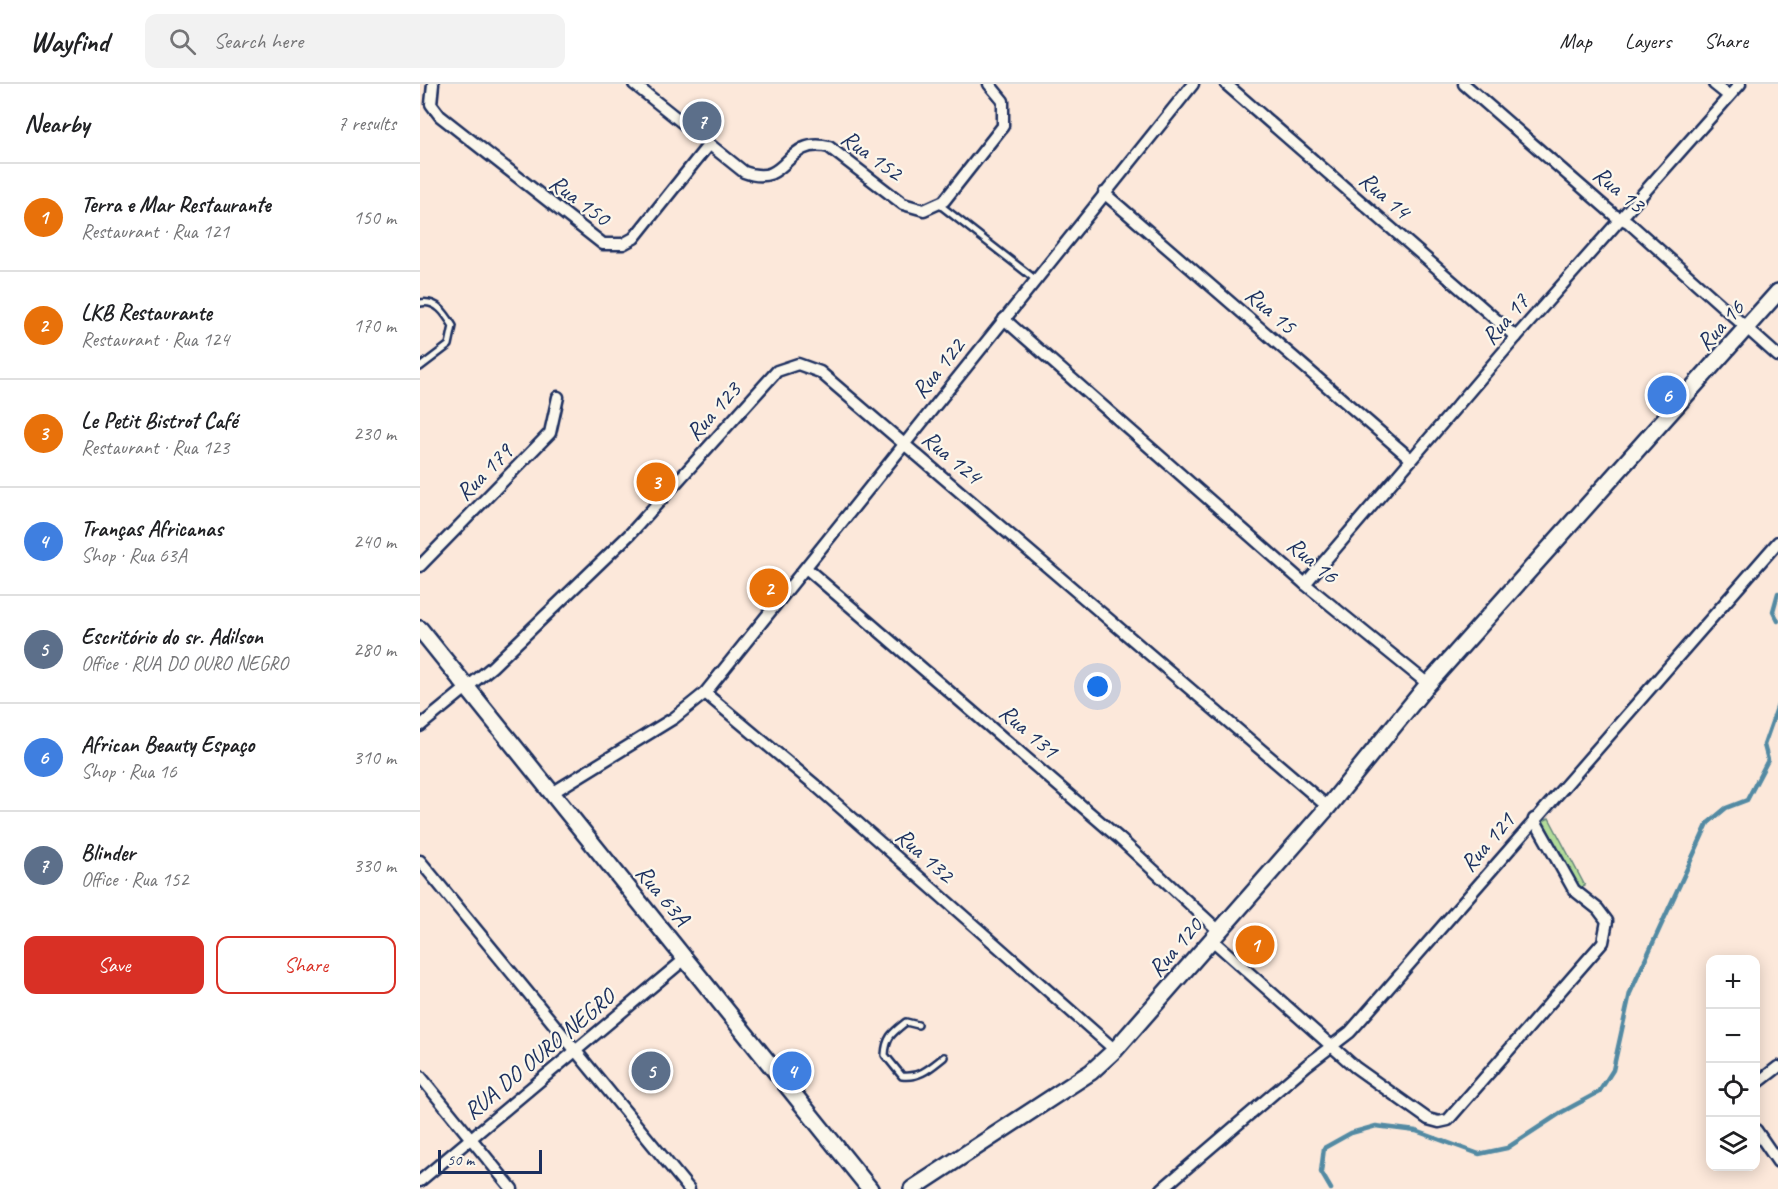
<!DOCTYPE html>
<meta charset="utf-8">
<style>
body{margin:0;font-family:Caveat,sans-serif;background:#f2f2f2;color:#202124}
.controls{position:absolute;right:18px;bottom:18px;display:grid;overflow:hidden;border-radius:12px;box-shadow:0 3px 15px #0003}
.controls button{width:54px;height:54px;display:grid;place-items:center;padding:0;border:0;border-bottom:2px solid #e0e0e0;background:#fff;color:#202124;font:30px sans-serif}
.scale{position:absolute;left:18px;bottom:15px;width:104px;box-sizing:border-box;padding-left:6px;border:3px solid #1b2f5e;border-top:0;font-size:16px;line-height:21px;white-space:nowrap;color:#1b2f5e;-webkit-text-stroke:4px #fbf7ec;paint-order:stroke}
.you{position:absolute;left:678px;top:603px;width:21px;height:21px;margin:-15px;border:4px solid #fff;border-radius:50%;background:#1a73e8;box-shadow:0 0 0 9px #1a73e833}
.badge{display:grid;place-items:center;width:39px;height:39px;border-radius:50%;background:#d93025;color:#fff;font-size:20px;font-weight:700}
.pin{position:absolute;translate:-50% -50%;border:3px solid #fff;box-shadow:0 2px 6px #0006}
.list{margin:0;padding:0;list-style:none}
h2{display:flex;justify-content:space-between;align-items:center;height:78px;margin:0;padding:0 24px;font-size:26px}
h2 small{font-size:20px;font-weight:400;color:#757577}
.list li{display:grid;grid-template-columns:39px 1fr auto;gap:18px;align-items:center;box-sizing:border-box;height:108px;padding:0 24px;border-top:2px solid #e0e0e0}
.list b{display:block;font-size:22px;white-space:nowrap}
.list p{margin:0;font-size:20px;white-space:nowrap;color:#757577}
.list em{font-size:20px;font-style:normal;color:#757577}
.actions{display:flex;gap:12px;padding:18px 24px}
.actions a{flex:1;padding:14px 0;border:2px solid #d93025;border-radius:12px;text-align:center;font-size:21px;color:#d93025}
.actions .main{background:#d93025;color:#fff}
.icon{flex:none;width:33px;height:33px;fill:none;stroke:currentColor;stroke-width:2;stroke-linecap:round;stroke-linejoin:round}
.map{position:relative;flex:none;width:1358px;height:1105px;overflow:hidden}
header{display:flex;align-items:center;gap:36px;box-sizing:border-box;height:84px;padding:0 30px;background:#fff;border-bottom:2px solid #e0e0e0}
header strong{font-size:28px}
nav{display:flex;gap:33px;margin-inline-start:auto;font-size:21px}
.search{width:420px;height:54px;background:#f2f2f2;display:flex;align-items:center;gap:15px;box-sizing:border-box;padding:0 21px;border-radius:12px;color:#757577;font-size:22px}
main{display:flex}
aside{flex:1;background:#fff}
.map>svg:first-child{display:block}
.green{fill:#b2dc99;stroke:#66867c;stroke-width:1.5}
.lines{fill:none;stroke-linecap:round;stroke-linejoin:round}
.stream{stroke:#528aa3;stroke-width:4.5}
.lane-casing{stroke:#1b2f5e;stroke-width:10}
.street-casing{stroke:#1b2f5e;stroke-width:15}
.secondary-casing{stroke:#1b2f5e;stroke-width:20}
.lane{stroke:#fbf7ec;stroke-width:5}
.street{stroke:#fbf7ec;stroke-width:10}
.secondary{stroke:#fbf7ec;stroke-width:15}
.labels{text-anchor:middle;stroke-width:4.5;stroke-linejoin:round;paint-order:stroke}
.street-label{font-size:24px;fill:#1b2f5e;stroke:#fbf7ec}
</style>
<header>
<strong>Wayfind</strong>
<div class="search"><svg class="icon" aria-label="search" viewBox="0 0 24 24"><circle cx="10" cy="10" r="6"/><path d="M15 15l6 6"/></svg>Search here</div>
<nav><a>Map</a><a>Layers</a><a>Share</a></nav>
</header>
<main>
<aside>
<h2>Nearby<small>7 results</small></h2>
<ul class="list">
<li><span class="badge" style="background:#e8710a">1</span><div><b>Terra e Mar Restaurante</b><p>Restaurant · Rua 121</p></div><em>150 m</em></li>
<li><span class="badge" style="background:#e8710a">2</span><div><b>LKB Restaurante</b><p>Restaurant · Rua 124</p></div><em>170 m</em></li>
<li><span class="badge" style="background:#e8710a">3</span><div><b>Le Petit Bistrot Café</b><p>Restaurant · Rua 123</p></div><em>230 m</em></li>
<li><span class="badge" style="background:#3f7fe0">4</span><div><b>Tranças Africanas</b><p>Shop · Rua 63A</p></div><em>240 m</em></li>
<li><span class="badge" style="background:#5c6f8a">5</span><div><b>Escritório do sr. Adilson</b><p>Office · RUA DO OURO NEGRO</p></div><em>280 m</em></li>
<li><span class="badge" style="background:#3f7fe0">6</span><div><b>African Beauty Espaço</b><p>Shop · Rua 16</p></div><em>310 m</em></li>
<li><span class="badge" style="background:#5c6f8a">7</span><div><b>Blinder</b><p>Office · Rua 152</p></div><em>330 m</em></li>
</ul>
<div class="actions"><a class="main">Save</a><a>Share</a></div>
</aside>
<div class="map">
<svg width="1358" height="1105" viewBox="0 0 1358 1105">
<rect width="100%" height="100%" fill="#fce8da"/>
<filter id="ink" filterUnits="userSpaceOnUse"><feTurbulence type="fractalNoise" baseFrequency=".0167" numOctaves="2"/><feDisplacementMap in="SourceGraphic" scale="12" xChannelSelector="R" yChannelSelector="G"/><feConvolveMatrix kernelMatrix="1 2 1 2 8 2 1 2 1" color-interpolation-filters="sRGB"/></filter>
<g filter="url(#ink)">
<!-- green -->
<path class="green" d="M1129,734L1165,802L1159,805L1123,737Z"/>
<g class="lines">
<!-- stream -->
<g class="stream">
<path d="M1358,509L1353,527L1358,537"/>
<path d="M911,1105L901,1088L904,1064L931,1049L956,1042L996,1047L1059,1070L1087,1064L1142,1028L1179,1008L1193,986L1210,909L1288,739L1306,724L1327,716L1348,676L1344,661L1358,621"/>
</g>
<!-- lane casing -->
<g class="lane-casing">
<g id="lane">
<path d="M520,121L616,196"/>
<path d="M0,219C17,216 25,229 33,242L29,261L0,283"/>
<path d="M498,941L486,938C472,949 466,953 465,971L482,992C500,994 510,984 524,973"/>
</g>
</g>
<!-- street casing -->
<g class="street-casing">
<g id="street">
<path d="M13,0L11,20L20,32L183,160H203L214,154L289,60"/>
<path d="M214,0L324,88C370,105 363,52 409,63L483,120L504,126L524,117L583,42V17L569,0"/>
<path d="M806,0L1096,253"/>
<path d="M1044,0L1194,131L1208,138L1358,272"/>
<path d="M1294,0L1309,12"/>
<path d="M684,109L991,375"/>
<path d="M584,235L885,500L1008,600"/>
<path d="M0,482L130,349L138,313"/>
<path d="M386,484L700,755L799,847"/>
<path d="M885,500L1096,253L1320,0"/>
<path d="M285,609L395,701L695,966"/>
<path d="M0,642L72,583L210,450L357,287L378,280L400,288L908,723"/>
<path d="M132,709L254,634L285,609L773,0"/>
<path d="M0,777L269,1105"/>
<path d="M791,855L935,983L1008,1035L1019,1038L1028,1036L1183,858L1187,837L1178,825L1154,806L1114,735"/>
<path d="M0,992L92,1105"/>
<path d="M1336,1000L1358,983"/>
<path d="M1336,1046L1358,1078"/>
<path d="M0,1097L265,875"/>
<path d="M742,1105L887,981L930,948L1358,458"/>
</g>
</g>
<!-- secondary casing -->
<g class="secondary-casing">
<g id="secondary">
<path d="M0,545L450,1105"/>
<path d="M492,1105L671,988L695,966L908,723L1008,600L1358,208"/>
</g>
</g>
<!-- lane -->
<use href="#lane" class="lane"/>
<!-- street -->
<use href="#street" class="street"/>
<!-- secondary -->
<use href="#secondary" class="secondary"/>
</g>
</g>
<g class="labels">
<!-- street labels -->
<g class="street-label">
<text transform="translate(452 71) rotate(36)" y="8">Rua 152</text>
<text transform="translate(1199 105) rotate(39)" y="8">Rua 13</text>
<text transform="translate(965 111) rotate(41)" y="8">Rua 14</text>
<text transform="translate(160 116) rotate(37)" y="8">Rua 150</text>
<text transform="translate(851 226) rotate(41)" y="8">Rua 15</text>
<text transform="translate(1085 235) rotate(-49)" y="8">Rua 17</text>
<text transform="translate(1300 241) rotate(-48)" y="8">Rua 16</text>
<text transform="translate(518 284) rotate(-51)" y="8">Rua 122</text>
<text transform="translate(293 327) rotate(-48)" y="8">Rua 123</text>
<text transform="translate(532 373) rotate(40)" y="8">Rua 124</text>
<text transform="translate(64 388) rotate(-45)" y="8">Rua 179</text>
<text transform="translate(893 476) rotate(40)" y="8">Rua 16</text>
<text transform="translate(609 647) rotate(41)" y="8">Rua 131</text>
<text transform="translate(1067 758) rotate(-49)" y="8">Rua 121</text>
<text transform="translate(505 771) rotate(42)" y="8">Rua 132</text>
<text transform="translate(243 811) rotate(51)" y="8">Rua 63A</text>
<text transform="translate(755 863) rotate(-49)" y="8">Rua 120</text>
<text transform="translate(119 970) rotate(-40)" y="8">RUA DO OURO NEGRO</text>
</g>
</g>
</svg>
<div class="controls">
<button>+</button>
<button>−</button>
<button><svg class="icon" aria-label="locate" viewBox="0 0 24 24"><circle cx="12" cy="12" r="6"/><path d="M12 2v4M12 18v4M2 12h4M18 12h4"/></svg></button>
<button><svg class="icon" aria-label="layers" viewBox="0 0 24 24"><path d="M12 4l9 5-9 5-9-5zM3 14l9 5 9-5"/></svg></button>
</div>
<div class="scale">50 m</div>
<div class="you"></div>
<div class="pin badge" style="left:835px;top:861px;background:#e8710a">1</div>
<div class="pin badge" style="left:349px;top:504px;background:#e8710a">2</div>
<div class="pin badge" style="left:236px;top:398px;background:#e8710a">3</div>
<div class="pin badge" style="left:372px;top:987px;background:#3f7fe0">4</div>
<div class="pin badge" style="left:231px;top:987px;background:#5c6f8a">5</div>
<div class="pin badge" style="left:1247px;top:311px;background:#3f7fe0">6</div>
<div class="pin badge" style="left:282px;top:37px;background:#5c6f8a">7</div>
</div>
</main>
